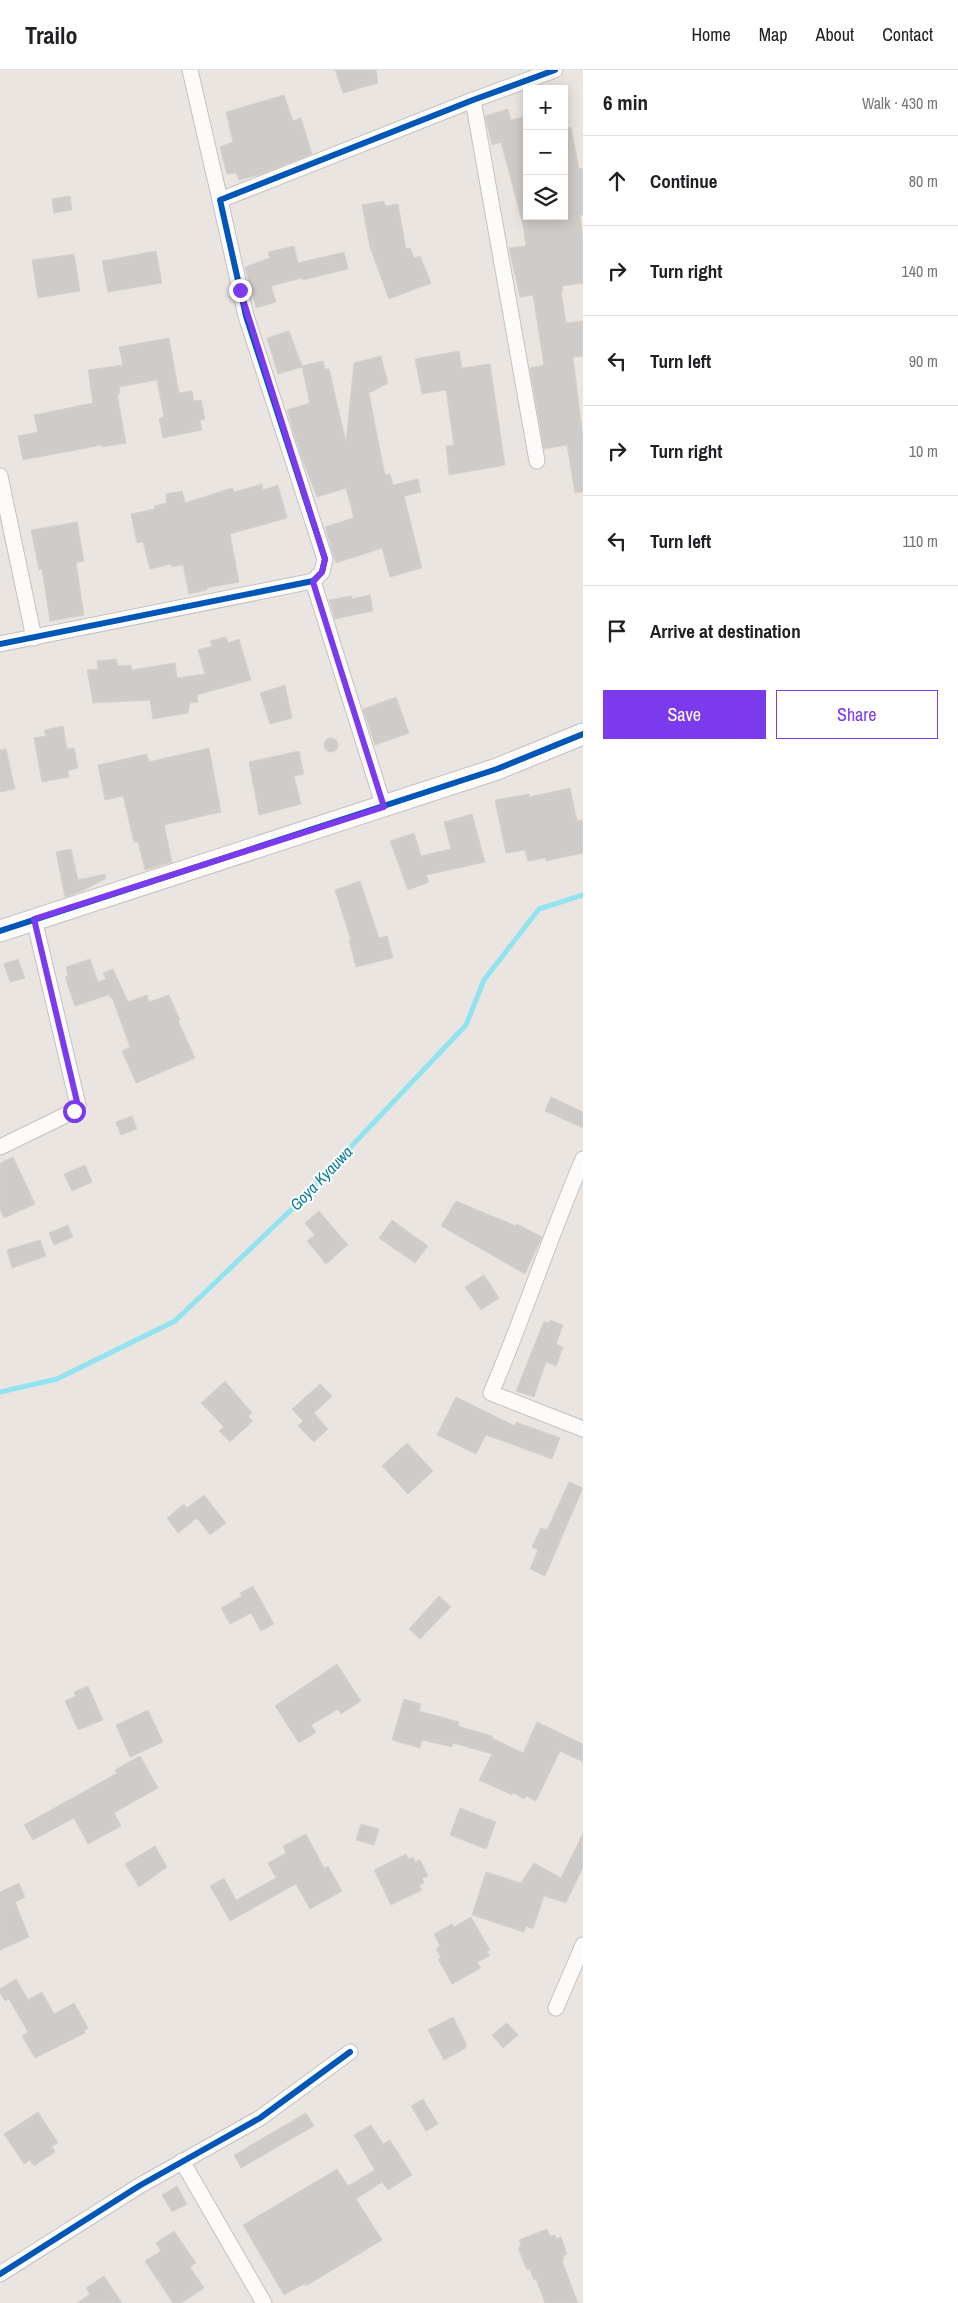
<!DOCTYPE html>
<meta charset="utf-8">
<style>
body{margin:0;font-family:"Archivo Narrow",sans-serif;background:#f6f6f6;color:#202124}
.controls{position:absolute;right:15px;top:15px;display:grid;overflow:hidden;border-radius:0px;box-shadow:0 2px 12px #0003}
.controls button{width:45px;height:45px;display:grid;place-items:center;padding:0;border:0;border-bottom:1px solid #e0e0e0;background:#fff;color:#202124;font:25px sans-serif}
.stop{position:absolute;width:15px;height:15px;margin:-11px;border:4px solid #7c3aed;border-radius:50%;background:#fff}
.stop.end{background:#7c3aed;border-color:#fff;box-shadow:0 1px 5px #0008}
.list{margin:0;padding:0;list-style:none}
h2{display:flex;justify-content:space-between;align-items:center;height:65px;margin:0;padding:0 20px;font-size:21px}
h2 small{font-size:16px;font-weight:400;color:#757577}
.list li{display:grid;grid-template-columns:32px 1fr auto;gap:15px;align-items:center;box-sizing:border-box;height:90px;padding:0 20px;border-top:1px solid #e0e0e0}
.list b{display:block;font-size:19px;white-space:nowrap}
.list em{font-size:16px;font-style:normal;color:#757577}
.actions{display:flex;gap:10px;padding:15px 20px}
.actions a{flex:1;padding:11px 0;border:1px solid #7c3aed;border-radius:0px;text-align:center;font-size:18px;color:#7c3aed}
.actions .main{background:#7c3aed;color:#fff}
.icon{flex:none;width:28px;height:28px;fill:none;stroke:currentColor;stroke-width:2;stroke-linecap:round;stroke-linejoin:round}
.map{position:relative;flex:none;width:583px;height:2233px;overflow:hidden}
header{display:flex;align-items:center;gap:30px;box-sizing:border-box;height:70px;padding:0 25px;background:#fff;border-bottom:1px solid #e0e0e0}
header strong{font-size:24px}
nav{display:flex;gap:28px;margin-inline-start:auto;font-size:18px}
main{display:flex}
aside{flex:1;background:#fff}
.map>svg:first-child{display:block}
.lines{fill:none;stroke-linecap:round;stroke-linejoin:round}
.stream{stroke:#91e4ef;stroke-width:5}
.building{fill:#cfcbc8;stroke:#d5d1cd}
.street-casing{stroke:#c3c2c2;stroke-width:17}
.secondary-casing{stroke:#c3c2c2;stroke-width:23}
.street{stroke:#fcfbfa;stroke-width:15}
.secondary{stroke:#fcfbfa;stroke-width:21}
.cycleway-casing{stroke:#fff;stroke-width:9}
.cycleway{stroke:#0057b8;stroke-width:6}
.route{stroke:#7c3aed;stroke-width:6}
.labels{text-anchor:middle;stroke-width:4;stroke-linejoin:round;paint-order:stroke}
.water-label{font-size:16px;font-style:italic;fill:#087d9c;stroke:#fff}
</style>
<header>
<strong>Trailo</strong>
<nav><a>Home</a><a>Map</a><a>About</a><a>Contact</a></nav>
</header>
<main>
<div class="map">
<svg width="583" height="2233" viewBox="0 0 583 2233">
<rect width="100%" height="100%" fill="#eae5e1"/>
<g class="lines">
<!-- stream -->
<path class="stream" d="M0,1322L57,1309L175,1251L291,1140L466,955L484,910L539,839L583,825"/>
</g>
<!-- building -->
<g class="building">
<path d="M335,0H376L378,13L343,23Z"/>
<path d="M284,25L293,51L301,48L312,84L259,105L239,110L236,103L227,104L220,77L233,72L226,42Z"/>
<path d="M508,39L511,50L527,46V146H564V58L571,57L579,99L583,98V145H580L583,168V213L562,216L563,221H561L566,253L583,251V286L573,287L583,367V422L575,423L567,375L544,379L530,298L544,295L533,225L520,227L509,178L526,176L523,155L501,72L492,75L485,46Z"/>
<path d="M70,126L72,140L54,143L52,129Z"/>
<path d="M383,131L386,136L398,134L406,179L410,178L414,188L420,186L431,213L389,229L370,177L362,135Z"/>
<path d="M294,176L298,193L344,182L348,199L303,210L302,208L271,216L276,232L256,238L245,197L270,188L268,182Z"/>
<path d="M156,181L162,213L108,222L102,191Z"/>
<path d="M74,184L80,221L38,228L32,190Z"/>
<path d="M289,261L302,296L323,291L325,299H329L346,372L354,293L381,286L388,313L369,323L376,360L385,405L390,404L393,415L418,409L421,422L404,426L422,498L390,507L382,478L336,493L325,457L353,448V444L346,418L317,427L301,386L287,340L310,333L302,297L278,304L267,268Z"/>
<path d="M169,268L179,323L192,321L194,331L201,330L205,349L200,350L202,360L163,368L159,349L164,347L157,310L119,317L120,324H117L126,373L102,377V375L23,390L18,366L38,362L34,345L93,333L88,300L123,295L119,277Z"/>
<path d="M459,281L462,298L490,294L505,395L449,405L446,376L454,375L446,320L422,324L415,289Z"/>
<path d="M262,414L263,420L278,415L287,448L230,464L239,512L207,518V520L189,524L183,495L171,497V494L150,499L143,472L137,473L131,444L155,439L154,436L167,433L166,424L182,421L185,433L232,418L234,422Z"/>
<path d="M77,452L84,491L76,493L84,545L50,551L42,499L39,500L31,460Z"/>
<path d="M370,525L373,541L335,549L329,530L352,526V529Z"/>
<path d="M226,567L228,573L239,569L251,610L197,625L198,632L190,633L188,643L153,649L150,630L93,633L87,600L98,599L97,591L116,589L118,596L131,595L132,600L175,593L177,608L205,604L198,580L212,576L210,571Z"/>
<path d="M285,615L292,648L270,654L260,623Z"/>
<path d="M396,627L409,663L375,675L363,639Z"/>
<path d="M63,656L67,679L74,678L78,698L68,701L69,707L42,712L34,668L46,666L44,660Z"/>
<circle cx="331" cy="675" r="7"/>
<path d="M209,678L221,742L164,755L172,792L145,800L138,772H134L123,726L105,730L98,695L147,684L149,692Z"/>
<path d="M6,679L15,719L0,722V680Z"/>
<path d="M299,681L304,704L294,706L301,734L259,745L249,692Z"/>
<path d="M570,718L577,751L583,750V783L546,791L545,788L528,791L525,780L506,783L495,730L529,724V727Z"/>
<path d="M472,744L485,792L426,805L429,812L408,820L390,771L414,763L421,786L451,779L444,752Z"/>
<path d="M71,779L78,810L105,804L106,808L82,821L65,827L56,782Z"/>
<path d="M360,811L379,868L387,866L393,888L356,897L349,870H351L335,820Z"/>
<path d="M18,889L25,908L10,912L4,894Z"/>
<path d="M90,889L98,912L106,909L103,903L113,899L128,932L147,925L149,932L169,925L180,950L178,951L195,988L136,1013L122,981L130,977L112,927L110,928L109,925L75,936L65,907L68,906L66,897Z"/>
<path d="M551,1027L583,1042V1058L545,1041Z"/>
<path d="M132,1046L137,1059L121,1065L116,1052Z"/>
<path d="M13,1087L35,1134L4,1148L0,1140V1093Z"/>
<path d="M85,1095L92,1112L72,1121L64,1104Z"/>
<path d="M456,1131L516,1156L517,1154L542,1167L525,1204L441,1156Z"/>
<path d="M319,1141L348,1175L326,1194L307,1171L315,1165L305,1153Z"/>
<path d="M392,1150L428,1176L415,1193L379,1168Z"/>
<path d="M68,1155L73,1167L54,1175L49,1163Z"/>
<path d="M40,1170L46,1186L12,1198L7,1180Z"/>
<path d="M484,1205L499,1228L481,1240L465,1217Z"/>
<path d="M550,1250L563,1255L556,1274L563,1277L556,1296L546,1292L534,1327L516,1321L544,1251L548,1253Z"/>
<path d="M225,1311L252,1343L248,1346L253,1351L230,1372L219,1361L224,1357L201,1333Z"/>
<path d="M320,1314L332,1326L314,1343L328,1359L314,1372L298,1356L303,1351L292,1339Z"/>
<path d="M456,1327L515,1356L516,1352L560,1368L552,1389L486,1365L476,1384L437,1365Z"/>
<path d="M407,1373L433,1401L408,1424L382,1396Z"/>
<path d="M569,1412L583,1418L545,1506L530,1499L538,1480L532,1477L541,1458L547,1460Z"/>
<path d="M204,1425L226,1453L210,1465L197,1448L178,1463L167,1448L184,1434L187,1438Z"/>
<path d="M253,1516L274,1554L261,1561L251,1543L230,1554L221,1538L242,1526L240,1523Z"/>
<path d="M439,1526L451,1537L420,1569L409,1559Z"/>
<path d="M337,1594L361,1631L341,1644L338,1639L311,1655L316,1662L299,1673L275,1636Z"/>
<path d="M88,1616L103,1650L78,1660L65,1631L76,1626L74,1622Z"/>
<path d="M404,1629L421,1634L419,1641L459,1652L458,1656L492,1666V1668L523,1683L537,1652L583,1674V1692L560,1681L536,1731L526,1726L524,1729L513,1723L512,1725L479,1710L492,1684L453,1673L452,1677L422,1670L420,1678L392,1670Z"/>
<path d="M148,1640L163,1672L130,1687L116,1655Z"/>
<path d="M140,1686L158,1718L114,1743L121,1756L88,1774L74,1748L33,1770L24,1755L103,1711L117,1703L115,1700Z"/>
<path d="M460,1738L496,1752L486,1779L450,1765Z"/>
<path d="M361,1754L379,1759L374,1775L356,1770Z"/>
<path d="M583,1763V1797L566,1833L544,1826L533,1859L526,1856L524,1862L472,1845L486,1802L521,1813L534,1793L561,1808Z"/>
<path d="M306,1764L324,1798L328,1796L342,1821L310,1839L296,1814L230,1851L210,1816L224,1808L236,1830L276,1808L268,1793L286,1783L283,1776Z"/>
<path d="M155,1776L167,1797L139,1817L125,1794Z"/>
<path d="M406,1784L408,1789L413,1787L415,1792L420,1790L428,1806L422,1808L424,1813L419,1815L422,1820L391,1835L374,1800Z"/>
<path d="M19,1813L25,1827L15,1832L29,1867L0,1880V1822Z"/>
<path d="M471,1847L490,1880L487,1882L490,1886L477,1892L481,1898L452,1914L438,1889L441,1888L436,1879L440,1876L434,1864L452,1854L454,1857Z"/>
<path d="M16,1909L28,1930L42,1922L54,1944L74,1933L88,1958L84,1961L85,1963L35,1988L22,1966L28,1962L9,1929L5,1931L0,1923V1919Z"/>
<path d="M453,1947L466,1973V1978L444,1990L428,1960Z"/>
<path d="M507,1953L518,1965L503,1978L492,1965Z"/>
<path d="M423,2029L438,2054L426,2061L411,2036Z"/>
<path d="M38,2042L58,2073L52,2076L55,2082L34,2096L30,2090L24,2094L4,2064Z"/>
<path d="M306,2043L314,2056L241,2098L234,2085Z"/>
<path d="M371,2055L383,2074L390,2070L412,2105L388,2120L382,2112L356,2129L382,2170L306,2216L304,2214L284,2225L243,2155L337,2099L348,2116L375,2100L354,2065Z"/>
<path d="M177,2116L187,2134L172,2142L162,2125Z"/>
<path d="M547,2159L550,2166L555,2165L556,2169L561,2167L567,2184L563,2186L564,2190L562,2191L578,2233H545L536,2209L534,2210L530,2199L527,2200L518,2178L521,2176L519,2170Z"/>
<path d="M174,2161L196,2193L190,2197L204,2218L181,2233H173L145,2191L161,2181L156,2173Z"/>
<path d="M104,2206L122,2233H77L90,2224L86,2218Z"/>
</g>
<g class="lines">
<!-- street casing -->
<g class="street-casing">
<g id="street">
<path d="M190,0L220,130"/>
<path d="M473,30L537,391"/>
<path d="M0,406L34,568"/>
<path d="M313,511L384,737"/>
<path d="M0,574L313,511L322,502L325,489L246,246L220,130L473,30L555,0"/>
<path d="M0,1077L74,1041L78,1035L34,849"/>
<path d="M583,1089C550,1166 524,1246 491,1323L583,1359"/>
<path d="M556,1938L583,1875"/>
<path d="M182,2091L264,2233"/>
<path d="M0,2204L139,2116L260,2048L350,1982"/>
</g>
</g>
<!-- secondary casing -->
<g class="secondary-casing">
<path id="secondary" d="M0,861L497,699L583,664"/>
</g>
<!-- street -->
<use href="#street" class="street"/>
<!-- secondary -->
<use href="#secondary" class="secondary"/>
<!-- cycleway casing -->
<g class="cycleway-casing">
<g id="cycleway">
<path d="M0,574L313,511L322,502L325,489L246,246L220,130L473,30L555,0"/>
<path d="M0,861L497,699L583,664"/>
<path d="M0,2204L139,2116L260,2048L350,1982"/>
</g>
</g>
<!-- cycleway -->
<use href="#cycleway" class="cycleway"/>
</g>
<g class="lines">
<!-- route -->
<path class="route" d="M74,1041L78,1036L34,849L384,737L313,512L322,502L325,489L240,220"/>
</g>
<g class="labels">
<!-- water labels -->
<g class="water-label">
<text transform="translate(321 1108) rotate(-46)" y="6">Goya Kyauwa</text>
</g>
</g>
</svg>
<div class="controls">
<button>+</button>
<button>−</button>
<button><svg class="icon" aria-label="layers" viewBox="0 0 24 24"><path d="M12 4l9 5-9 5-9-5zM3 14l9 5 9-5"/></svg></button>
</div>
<div class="stop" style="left:74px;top:1041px"></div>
<div class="stop end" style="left:240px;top:220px"></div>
</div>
<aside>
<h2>6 min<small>Walk · 430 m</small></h2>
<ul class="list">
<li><svg class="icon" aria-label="ahead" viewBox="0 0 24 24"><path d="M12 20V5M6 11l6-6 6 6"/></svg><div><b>Continue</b></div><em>80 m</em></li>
<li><svg class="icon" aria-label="right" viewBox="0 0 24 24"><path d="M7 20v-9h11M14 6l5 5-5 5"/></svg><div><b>Turn right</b></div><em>140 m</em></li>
<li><svg class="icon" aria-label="left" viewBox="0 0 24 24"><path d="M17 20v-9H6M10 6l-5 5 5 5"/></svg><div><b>Turn left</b></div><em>90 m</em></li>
<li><svg class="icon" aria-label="right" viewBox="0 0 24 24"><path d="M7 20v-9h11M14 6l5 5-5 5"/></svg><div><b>Turn right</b></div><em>10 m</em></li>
<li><svg class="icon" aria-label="left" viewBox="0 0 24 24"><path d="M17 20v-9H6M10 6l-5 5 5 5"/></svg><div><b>Turn left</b></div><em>110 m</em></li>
<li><svg class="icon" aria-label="arrive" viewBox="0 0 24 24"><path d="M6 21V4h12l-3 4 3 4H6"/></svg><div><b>Arrive at destination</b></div></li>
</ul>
<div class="actions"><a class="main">Save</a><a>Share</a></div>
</aside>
</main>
